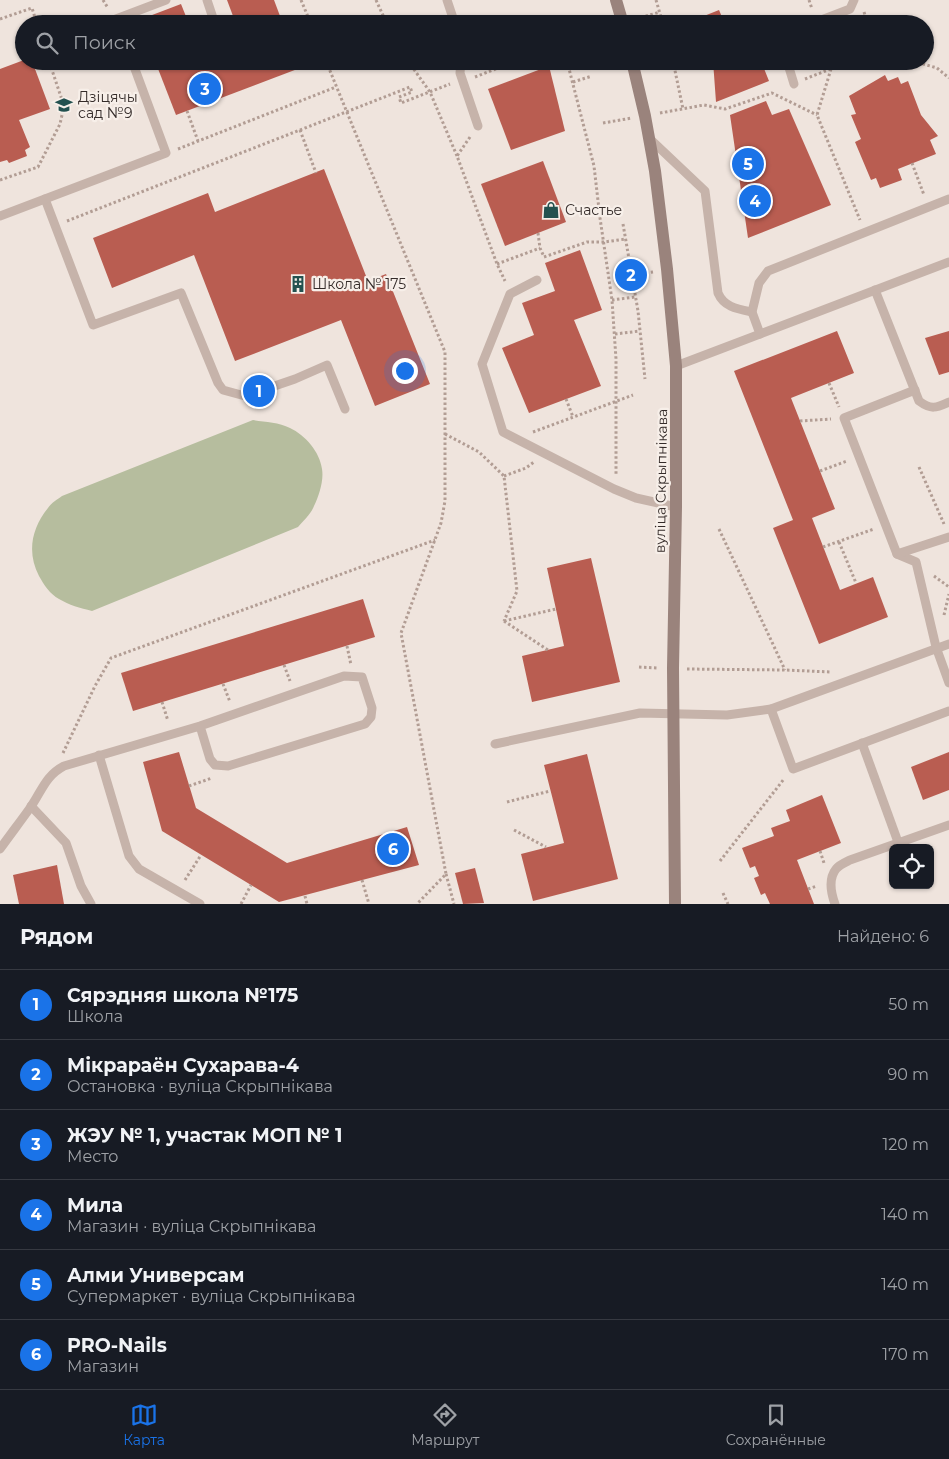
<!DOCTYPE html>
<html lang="ru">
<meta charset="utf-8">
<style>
body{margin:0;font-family:Montserrat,sans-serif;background:#20242c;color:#f1f3f6}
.controls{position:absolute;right:15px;bottom:15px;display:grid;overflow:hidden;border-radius:8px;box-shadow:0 1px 4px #0004}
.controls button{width:45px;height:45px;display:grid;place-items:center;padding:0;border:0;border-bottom:1px solid #363941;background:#171b24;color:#f1f3f6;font:25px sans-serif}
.you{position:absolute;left:404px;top:370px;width:18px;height:18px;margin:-12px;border:4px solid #fff;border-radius:50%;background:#1a73e8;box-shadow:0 0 0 8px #1a73e833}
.badge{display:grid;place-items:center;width:32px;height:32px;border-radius:50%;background:#1a73e8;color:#fff;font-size:16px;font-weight:700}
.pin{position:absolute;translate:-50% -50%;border:2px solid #fff;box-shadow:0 1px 5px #0006}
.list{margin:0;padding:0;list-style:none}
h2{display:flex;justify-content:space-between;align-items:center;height:65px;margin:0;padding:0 20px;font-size:21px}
h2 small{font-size:16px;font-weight:400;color:#9ea1a6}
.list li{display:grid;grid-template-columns:32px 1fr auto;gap:15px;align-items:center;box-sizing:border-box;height:70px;padding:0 20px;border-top:1px solid #363941}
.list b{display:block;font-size:19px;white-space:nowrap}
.list p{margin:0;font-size:16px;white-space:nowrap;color:#9ea1a6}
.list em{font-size:16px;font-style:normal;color:#9ea1a6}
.icon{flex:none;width:28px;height:28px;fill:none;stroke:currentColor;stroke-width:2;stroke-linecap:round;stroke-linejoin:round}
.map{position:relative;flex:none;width:949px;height:904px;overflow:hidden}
.search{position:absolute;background:#171b24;box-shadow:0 1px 4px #0004;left:15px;right:15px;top:15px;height:55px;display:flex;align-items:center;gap:12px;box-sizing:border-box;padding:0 18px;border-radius:28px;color:#9ea1a6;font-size:19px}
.sheet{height:485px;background:#171b24}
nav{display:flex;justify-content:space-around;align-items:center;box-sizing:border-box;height:70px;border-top:1px solid #363941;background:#171b24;font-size:14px;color:#9ea1a6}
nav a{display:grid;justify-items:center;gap:2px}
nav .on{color:#1a73e8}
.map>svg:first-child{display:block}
.green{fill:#b6bd9e}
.building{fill:#b95d51}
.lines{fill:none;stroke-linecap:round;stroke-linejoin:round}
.path{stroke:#b29d94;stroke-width:3;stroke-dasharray:2.5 2.5;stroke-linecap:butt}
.service{stroke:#c6b3aa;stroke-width:9}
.secondary{stroke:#9a837c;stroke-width:12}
.labels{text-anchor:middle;stroke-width:4.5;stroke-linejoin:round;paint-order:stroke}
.poi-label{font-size:14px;fill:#342b29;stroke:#f7efe9;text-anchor:start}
.street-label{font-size:14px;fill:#342b29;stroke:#f7efe9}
</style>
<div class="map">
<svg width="949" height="904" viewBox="0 0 949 904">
<rect width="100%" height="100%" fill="#efe4dd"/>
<!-- green -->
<path class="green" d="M253,420C265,422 279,422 290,428C305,435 320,452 322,469C324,480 319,496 314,506C311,514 303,521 298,527L92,611C80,608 69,605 59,599C50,594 44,585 39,576C27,553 31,529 48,508C51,503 58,499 62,496Z"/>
<!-- building -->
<g class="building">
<path d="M227,0H274L283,24H236Z"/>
<path d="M181,4L189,24H141L139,20Z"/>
<path d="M719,10L725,24H701L699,18Z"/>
<path d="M24,60L32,61L50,109L19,120L30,147L25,150L27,156L9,163L7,160L0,162V69Z"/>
<path d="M155,61H298L300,68L176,115Z"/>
<path d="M713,61H741L743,66L755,61H761L769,81L716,102Z"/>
<path d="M549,66L565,131L511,150L488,89Z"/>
<path d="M885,75L888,81L898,77L901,84L908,81L921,115L938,136L930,140L936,154L898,169L902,180L880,188L876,178L871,180L855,142L861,139L851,115L856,114L849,96Z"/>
<path d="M766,101L772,115L789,109L831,205L748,238L730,115Z"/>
<path d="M543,161L566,222L505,246L481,184Z"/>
<path d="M324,169L368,281L386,274L430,384L375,406L341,320L235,361L194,255L112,288L93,238L208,193L215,212Z"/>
<path d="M580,250L602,310L574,320L601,386L529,413L502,348L534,335L522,303L555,291L545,263Z"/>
<path d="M837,331L854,373L791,398L835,509L812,518L840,590L873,577L888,617L819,644L773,528L793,520L734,371Z"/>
<path d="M949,331V372L939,375L925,338Z"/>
<path d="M591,558L620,682L532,702L522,656L564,646L547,568Z"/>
<path d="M363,599L375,637L133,711L121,673Z"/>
<path d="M179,752L196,808L287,863L407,827L419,865L279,902L162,831L143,762Z"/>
<path d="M949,752V790L923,800L911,767Z"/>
<path d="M587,754L618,879L533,901L521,854L564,843L544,765Z"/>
<path d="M822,795L841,843L797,860L814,904H770L765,893L761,895L754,878L759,876L755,866L750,868L742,848L774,836L771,828L790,821L786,810Z"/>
<path d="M57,865L64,904H19L13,875Z"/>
<path d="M475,868L484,903L463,904L455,873Z"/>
</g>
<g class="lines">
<!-- path -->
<g class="path">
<path d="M103,0L108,8"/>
<path d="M301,0L311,24"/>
<path d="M376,0L387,24"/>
<path d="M656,0L663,24"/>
<path d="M809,0L812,9"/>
<path d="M864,12L868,24"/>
<path d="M0,19L32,8L37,24"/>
<path d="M636,19L660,12"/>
<path d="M326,61L445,352V501L441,523L401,633L446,874L417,904"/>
<path d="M408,61L430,92L457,156"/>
<path d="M567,61L594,166L600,218L612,300L616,359V475"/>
<path d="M673,61L683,109"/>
<path d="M913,61L937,68L949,78"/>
<path d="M831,69L817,115L860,220"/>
<path d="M475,77L516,61"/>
<path d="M805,79L851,61"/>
<path d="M573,82L592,76"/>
<path d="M187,111L198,141"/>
<path d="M660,113L704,105L725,109L772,93L817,115"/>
<path d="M603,123L632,118"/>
<path d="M300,130L316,173"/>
<path d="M470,137L457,156L497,264L505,281"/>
<path d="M178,149L336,87"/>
<path d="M912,163L924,195"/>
<path d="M0,180L38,167L60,124L64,106L49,61"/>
<path d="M67,221L410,87L412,92L399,97L401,103L450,84"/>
<path d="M623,224L638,311L645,379"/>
<path d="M538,233L540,248L544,257L587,242H604L626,239"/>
<path d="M497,264L540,248"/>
<path d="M631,275L653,272"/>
<path d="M612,300L635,297"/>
<path d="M615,334L640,331"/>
<path d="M829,383L839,407"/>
<path d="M566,399L573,417"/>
<path d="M800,421L831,419"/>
<path d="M533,432L633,395"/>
<path d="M445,434L479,452L504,476L517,591L504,621"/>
<path d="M919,467L944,524"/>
<path d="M820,471L847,461"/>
<path d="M504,476L526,468L534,462"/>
<path d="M719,529L785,670"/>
<path d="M839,542L856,583"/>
<path d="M823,547L874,529"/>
<path d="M934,576L949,587"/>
<path d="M944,615L949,594"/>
<path d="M504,621L556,609"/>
<path d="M504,621L548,650"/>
<path d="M347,646L351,665"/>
<path d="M284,665L290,681"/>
<path d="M639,667L658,668"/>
<path d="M687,669L785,670L831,672"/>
<path d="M223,684L230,702"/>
<path d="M162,702L168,721"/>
<path d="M63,753L95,686L111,658L435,540"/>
<path d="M189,786L212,778"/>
<path d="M507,802L550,791"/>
<path d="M514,830L546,847"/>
<path d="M820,851L824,863"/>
<path d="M720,861L784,779"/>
<path d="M446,874L454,904"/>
<path d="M185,880L201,855"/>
<path d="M362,880L369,904"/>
<path d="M808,889L817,886"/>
<path d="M723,893L728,904"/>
<path d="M305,896L307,904"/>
<path d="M241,904L251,885"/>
</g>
<!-- service -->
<g class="service">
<path d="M207,0L215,24"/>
<path d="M447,0L455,24"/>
<path d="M118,24L116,19L166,0"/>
<path d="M811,24L850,9L854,0"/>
<path d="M461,61L460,73L478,126"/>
<path d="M787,61L794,84"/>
<path d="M650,139L705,191L718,293C724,307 737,309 752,312"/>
<path d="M45,199L93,325L181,293L218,383L223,390L245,396L295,379L327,365L345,409"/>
<path d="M0,216L166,153L132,61"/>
<path d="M537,280L510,294L482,364L503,432L614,489L636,498L676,507"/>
<path d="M875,290L919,401C931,410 936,408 949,402"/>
<path d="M760,334L752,312L759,283L768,271L949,199"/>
<path d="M676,366L949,262"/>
<path d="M915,390L844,418L897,554L916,562L936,647L949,683"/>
<path d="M897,554L949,537"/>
<path d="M771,709L793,769L949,711"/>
<path d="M862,743L898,842"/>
<path d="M495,744L640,713L727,715L771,709L949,644"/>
<path d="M99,755L129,856L139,869L200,904"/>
<path d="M31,806L66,843L81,886L91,904"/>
<path d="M0,849C10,835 20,822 30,808C42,791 45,776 64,766L200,726L344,676L362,677L372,708L371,717L365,724L228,766L215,765L210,759L200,726"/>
<path d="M835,904C831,893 828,879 836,869C839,865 846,862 850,860L949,825"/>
</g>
<!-- secondary -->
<g class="secondary">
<path d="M616,0L623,24"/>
<path d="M632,61L645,116L655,171L667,269L676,366V507L673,668L675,904"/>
</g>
</g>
<!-- icons -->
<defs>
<g id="school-bare" transform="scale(1.35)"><path d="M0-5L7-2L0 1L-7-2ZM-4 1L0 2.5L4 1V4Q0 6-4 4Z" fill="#23514f" stroke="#f7efe9" stroke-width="2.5" paint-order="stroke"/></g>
<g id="shop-bare" transform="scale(1.35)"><path d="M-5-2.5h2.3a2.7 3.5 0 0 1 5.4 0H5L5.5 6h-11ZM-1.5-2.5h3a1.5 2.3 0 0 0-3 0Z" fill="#23514f" stroke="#f7efe9" stroke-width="2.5" paint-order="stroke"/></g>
<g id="building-bare" transform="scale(1.35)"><path d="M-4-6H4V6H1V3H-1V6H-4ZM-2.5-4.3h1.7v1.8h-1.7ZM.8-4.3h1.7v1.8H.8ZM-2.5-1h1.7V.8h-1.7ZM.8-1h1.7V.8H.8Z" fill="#23514f" stroke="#f7efe9" stroke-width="2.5" paint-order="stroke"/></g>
</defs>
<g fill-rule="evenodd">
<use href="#school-bare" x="64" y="105"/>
<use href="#shop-bare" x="551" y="210"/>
<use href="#building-bare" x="298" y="284"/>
</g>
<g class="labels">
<!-- poi labels -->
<g class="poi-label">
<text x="78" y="102">Дзіцячы<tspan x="78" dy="16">сад №9</tspan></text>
<text x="565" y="215">Счастье</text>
<text x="312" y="289">Школа № 175</text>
</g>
<!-- street labels -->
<g class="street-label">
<text transform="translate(661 481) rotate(-89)" y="5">вуліца Скрыпнікава</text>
</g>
</g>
</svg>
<div class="controls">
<button><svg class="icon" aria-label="locate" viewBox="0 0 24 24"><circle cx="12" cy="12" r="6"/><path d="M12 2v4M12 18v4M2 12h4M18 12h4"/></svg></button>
</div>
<div class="you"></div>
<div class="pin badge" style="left:259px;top:391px">1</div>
<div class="pin badge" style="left:631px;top:275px">2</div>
<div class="pin badge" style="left:205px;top:89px">3</div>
<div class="pin badge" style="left:755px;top:201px">4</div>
<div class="pin badge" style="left:748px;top:164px">5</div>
<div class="pin badge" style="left:393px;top:849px">6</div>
<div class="search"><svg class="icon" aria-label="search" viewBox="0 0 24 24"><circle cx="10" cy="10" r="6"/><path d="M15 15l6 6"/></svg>Поиск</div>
</div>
<section class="sheet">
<h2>Рядом<small>Найдено: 6</small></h2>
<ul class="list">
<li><span class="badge">1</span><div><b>Сярэдняя школа №175</b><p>Школа</p></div><em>50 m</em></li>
<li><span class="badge">2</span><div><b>Мікрараён Сухарава-4</b><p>Остановка · вуліца Скрыпнікава</p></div><em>90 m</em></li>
<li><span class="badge">3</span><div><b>ЖЭУ № 1, участак МОП № 1</b><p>Место</p></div><em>120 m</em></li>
<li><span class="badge">4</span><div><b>Мила</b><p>Магазин · вуліца Скрыпнікава</p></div><em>140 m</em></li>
<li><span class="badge">5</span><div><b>Алми Универсам</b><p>Супермаркет · вуліца Скрыпнікава</p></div><em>140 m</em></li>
<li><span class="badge">6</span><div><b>PRO-Nails</b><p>Магазин</p></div><em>170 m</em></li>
</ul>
</section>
<nav>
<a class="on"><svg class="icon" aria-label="map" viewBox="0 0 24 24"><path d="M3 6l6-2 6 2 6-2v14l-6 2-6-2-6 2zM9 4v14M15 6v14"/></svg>Карта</a>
<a><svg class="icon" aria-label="directions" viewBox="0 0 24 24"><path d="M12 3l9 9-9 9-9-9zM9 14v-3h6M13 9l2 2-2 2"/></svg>Маршрут</a>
<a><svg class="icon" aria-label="saved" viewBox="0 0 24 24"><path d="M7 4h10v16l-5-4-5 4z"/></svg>Сохранённые</a>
</nav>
